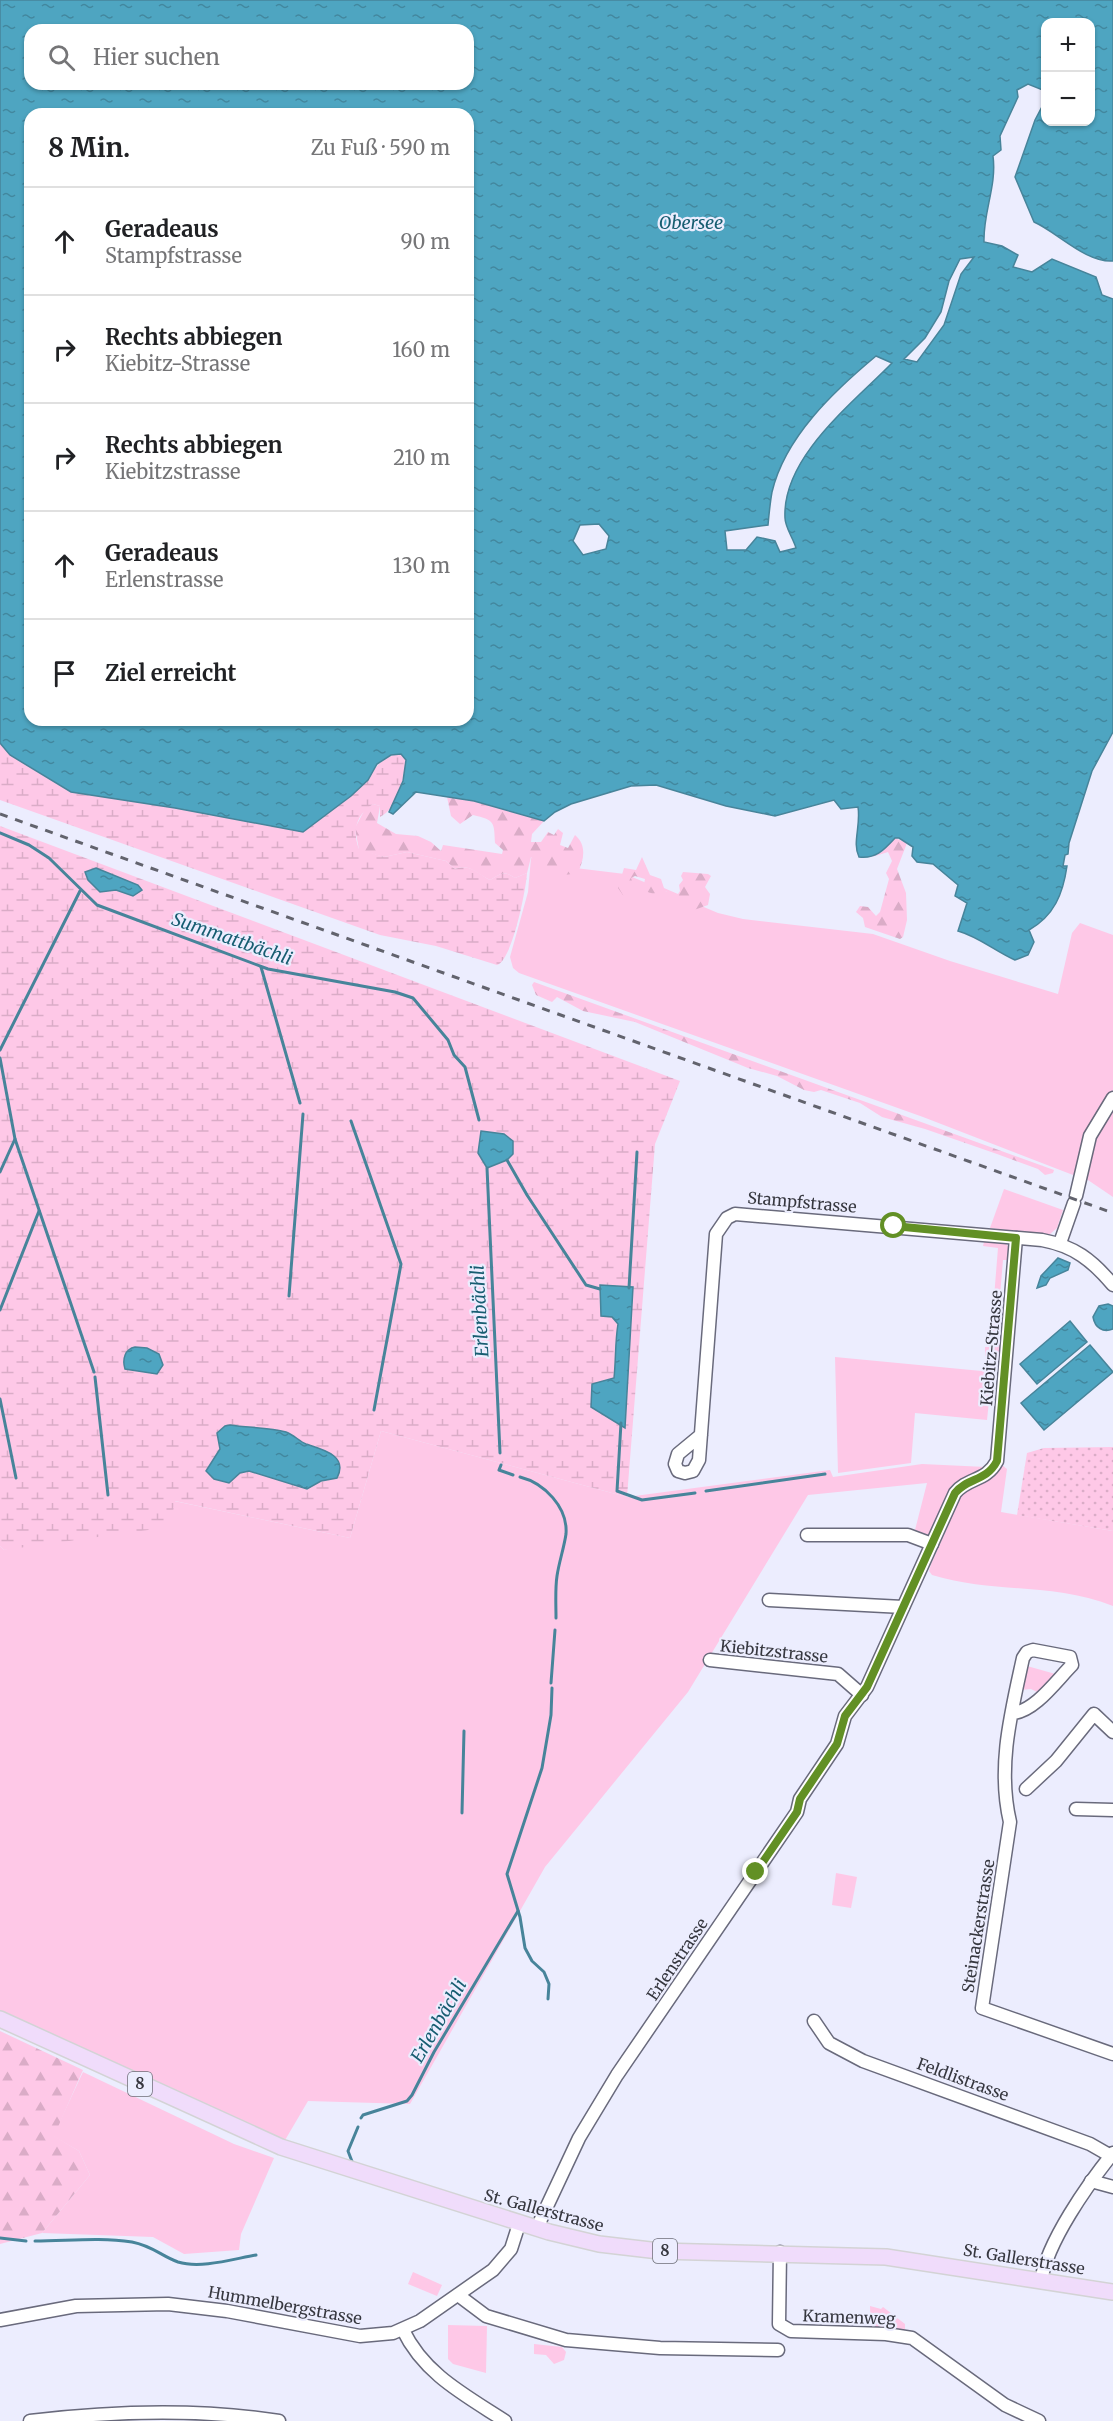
<!DOCTYPE html>
<html lang="de">
<meta charset="utf-8">
<style>
body{margin:0;font-family:Merriweather,serif;background:#f2f2f2;color:#202124}
.controls{position:absolute;right:18px;top:18px;display:grid;overflow:hidden;border-radius:12px;box-shadow:0 2px 4px #0004}
.controls button{width:54px;height:54px;display:grid;place-items:center;padding:0;border:0;border-bottom:2px solid #e0e0e0;background:#fff;color:#202124;font:30px sans-serif}
.stop{position:absolute;width:18px;height:18px;margin:-14px;border:4px solid #629025;border-radius:50%;background:#fff}
.stop.end{background:#629025;border-color:#fff;box-shadow:0 2px 6px #0008}
.list{margin:0;padding:0;list-style:none}
h2{display:flex;justify-content:space-between;align-items:center;height:78px;margin:0;padding:0 24px;font-size:26px}
h2 small{font-size:20px;font-weight:400;color:#757577}
.list li{display:grid;grid-template-columns:39px 1fr auto;gap:18px;align-items:center;box-sizing:border-box;height:108px;padding:0 24px;border-top:2px solid #e0e0e0}
.list b{display:block;font-size:22px;white-space:nowrap}
.list p{margin:0;font-size:20px;white-space:nowrap;color:#757577}
.list em{font-size:20px;font-style:normal;color:#757577}
.icon{flex:none;width:33px;height:33px;fill:none;stroke:currentColor;stroke-width:2;stroke-linecap:round;stroke-linejoin:round}
.map{position:relative;flex:none;width:1113px;height:2421px;overflow:hidden}
.search{position:absolute;background:#fff;box-shadow:0 2px 4px #0004;left:24px;top:24px;width:450px;height:66px;display:flex;align-items:center;gap:15px;box-sizing:border-box;padding:0 21px;border-radius:18px;color:#757577;font-size:22px}
.panel{position:absolute;background:#fff;box-shadow:0 2px 4px #0004;left:24px;top:108px;width:450px;height:618px;border-radius:18px}
.map>svg:first-child{display:block}
.green{fill:#fec8e7}
.forest{fill:url(#forest-firs)}
.wetland{fill:url(#wetland-marsh);fill-rule:evenodd}
.garden{fill:url(#garden-dots)}
.water{fill:url(#water-ripples);stroke:#47849a;stroke-width:1.5;fill-rule:evenodd}
.lines{fill:none;stroke-linecap:round;stroke-linejoin:round}
.stream{stroke:#47849a;stroke-width:3}
.minor-casing{stroke:#696a7c;stroke-width:15}
.major-casing{stroke:#d3d3d5;stroke-width:18}
.minor{stroke:#fff;stroke-width:12}
.major{stroke:#f0dcfb;stroke-width:15}
.rail{stroke:#62636d;stroke-width:3;stroke-dasharray:8 8;stroke-linecap:butt}
.route{stroke:#629025;stroke-width:8}
.labels{text-anchor:middle;stroke-width:4.5;stroke-linejoin:round;paint-order:stroke}
.shield{fill:#ecedfe;stroke:#6d6e78;stroke-width:1.5}
.shield-label{font-size:15px;font-weight:bold;fill:#36373f}
.street-label{font-size:16px;fill:#36373f;stroke:#ecedfe}
.water-label{font-size:18px;font-style:italic;fill:#175d71;stroke:#ecedfe}
</style>
<div class="map">
<svg width="1113" height="2421" viewBox="0 0 1113 2421">
<defs>
<pattern id="forest-firs" width="22" height="20" patternUnits="userSpaceOnUse" patternTransform="scale(1.5)"><rect width="22" height="20" fill="#fec8e7"/><path d="M5 1l3.5 6h-7zM16 11l3.5 6h-7z" fill="#daacc7"/></pattern>
<pattern id="wetland-marsh" width="20" height="14" patternUnits="userSpaceOnUse" patternTransform="scale(1.5)"><rect width="20" height="14" fill="#fec8e7"/><path d="M1 5h8M5 5V1M11 12h8M15 12V8" fill="none" stroke="#daacc7"/></pattern>
<pattern id="garden-dots" width="8" height="8" patternUnits="userSpaceOnUse" patternTransform="scale(1.5)"><rect width="8" height="8" fill="#fec8e7"/><path d="M2 2h.1M6 6h.1" fill="none" stroke="#daacc7" stroke-width="1.8" stroke-linecap="round"/></pattern>
<pattern id="water-ripples" width="26" height="14" patternUnits="userSpaceOnUse" patternTransform="scale(1.5)"><rect width="26" height="14" fill="#4ea5c1"/><path d="M2 4q2-2 4 0t4 0M15 11q2-2 4 0t4 0" fill="none" stroke="#42879e"/></pattern>
</defs>
<rect width="100%" height="100%" fill="#ecedfe"/>
<!-- green -->
<g class="green">
<path d="M531,858L567,867L625,874L718,913L743,919L873,934L950,961L1058,994L1072,933L1080,923L1113,935V1090L1090,1127L1076,1172L1073,1175L923,1117L519,973L513,968L510,957L528,892Z"/>
<path d="M1113,1106V1197L1085,1178L1094,1140Z"/>
<path d="M1004,1189L1063,1210L1057,1228L1049,1235L990,1228Z"/>
<path d="M984,1242L1006,1244L1010,1249V1260H1003L996,1343L1002,1344L1001,1356L992,1360L985,1356V1347H990L998,1248L983,1246Z"/>
<path d="M835,1357L992,1372L987,1420L915,1413L911,1463L838,1473Z"/>
<path d="M381,1431L627,1497L830,1470L833,1477L922,1464L986,1467L997,1461L1007,1469L1001,1512L1113,1531V1606C1051,1582 994,1594 932,1575L929,1571L931,1564L949,1524L938,1520L931,1536L915,1530L927,1483L808,1495L688,1692L545,1867L410,2104L308,2101L281,2147L0,2019V1546L4,1550L174,1501L350,1538Z"/>
<path d="M1027,1666L1059,1675L1041,1694L1031,1689L1020,1690Z"/>
<path d="M836,1873L857,1877L851,1908L832,1905Z"/>
<path d="M83,2072L234,2144L274,2158L241,2234L239,2250L184,2254L153,2237L42,2233L90,2175L79,2151L53,2136Z"/>
<path d="M413,2272L442,2285L437,2296L408,2284Z"/>
<path d="M870,2306L881,2309L883,2307L905,2324V2329L871,2328Z"/>
<path d="M448,2325L487,2326L486,2373L453,2364L448,2359Z"/>
<path d="M534,2344L562,2347L566,2352L564,2360L554,2364L546,2355L534,2354Z"/>
</g>
<!-- forest -->
<g class="forest">
<path d="M447,797L474,801L544,821L532,834L531,842H541L548,832L554,835L558,829L563,833L560,845L568,848L575,835C587,845 584,860 578,872C563,879 539,872 531,857L527,873L515,878C503,870 501,874 490,880C477,874 469,863 455,869L446,861L407,852L384,857L359,850L355,828L365,809L373,804L380,806L377,823L396,834L418,836L431,842L441,851L443,845L502,854L503,850L495,843C494,822 495,820 473,815L460,824L451,816Z"/>
<path d="M895,838L907,843L897,869L906,893L907,920L903,937L900,939L865,927L863,918L856,912L860,906L868,907L876,916L880,912L889,879L886,873L892,861L888,852L872,857L882,852Z"/>
<path d="M642,857L650,875L661,879L664,888L678,894L680,891L679,885L683,880L681,876L683,872L708,874L711,876L705,887L710,894L708,905L694,910L674,900L666,891C655,890 656,898 643,889L645,879L635,876L631,878L635,890L633,895L625,898L618,888L624,868L636,870Z"/>
<path d="M534,982L1054,1170L1053,1173L1045,1175L1038,1169L997,1154L925,1129L882,1117L860,1103L821,1090L814,1092L804,1090L777,1076L748,1068L635,1022L583,1011L557,997L552,1002L536,995L532,985Z"/>
<path d="M0,2031L83,2070L54,2136L79,2151L90,2175L42,2233L0,2244Z"/>
</g>
<!-- wetland -->
<g class="wetland">
<path d="M0,743L10,755L71,792L175,808L368,780C376,766 383,755 401,754L406,760C403,780 399,807 380,817V806L373,804C356,815 352,831 359,849L384,857L407,852L446,861L455,869C469,863 477,873 490,880C501,874 503,870 515,878L527,873C526,890 512,961 497,965L436,946L380,935L0,800Z"/>
<path d="M0,826L680,1081L655,1144L627,1497L381,1431L350,1538L175,1501L170,1527L4,1550L0,1546ZM633,1287L625,1428L614,1378L618,1324L612,1317Z"/>
</g>
<!-- garden -->
<path class="garden" d="M1113,1447V1531L1017,1515L1027,1453L1044,1448Z"/>
<!-- water -->
<g class="water">
<path d="M0,0H1113V261C1086,263 1057,232 1034,222L1015,177L1035,120L1045,101L1046,122H1090V22H1046L1045,91L1028,84L1017,90L1018,97L1000,136L1001,150L993,156C997,186 983,212 984,242L1002,246L1018,255L1013,267L1032,272L1052,259L1096,277L1102,295L1113,299V732L1092,771L1069,843L1068,854L1065,855L1063,866H1067C1063,894 1054,916 1029,930L1034,942L1028,955L1015,960C995,951 979,937 958,931L967,903L955,896L958,885L933,864L917,862L912,856L913,847L899,838H895C884,850 876,859 859,857C852,843 861,826 858,807L841,809L834,800L775,816L726,806L656,785L631,786L571,804L555,812L544,821L474,801L416,792L393,814L389,812L403,781L406,760L401,754L391,755L377,764L368,780L351,796L303,832L175,808L71,792L10,755L0,743ZM30,30H468V84H30ZM30,114H468V720H30ZM974,257L961,274L944,325L917,362L904,359L925,338L941,312L949,281L960,259ZM876,356L892,363C853,403 782,457 785,518C785,527 793,538 796,548L780,552L775,541L757,537L746,550H727L725,531L768,525C769,514 770,503 772,492C785,437 834,391 876,356ZM599,524L609,536L606,549L583,555L573,541L580,525Z"/>
<path d="M96,868L138,885L142,890L133,896L116,890L100,892L88,880L85,872Z"/>
<path d="M481,1131L504,1134L513,1141V1154L507,1160L487,1168L478,1153Z"/>
<path d="M1058,1258L1070,1263L1068,1270L1050,1278L1046,1285L1037,1288L1041,1276Z"/>
<path d="M600,1285L633,1287L625,1428L591,1407L592,1384L614,1378C616,1359 615,1342 618,1324L612,1317L601,1316Z"/>
<path d="M1108,1304L1113,1306V1329C1103,1333 1095,1328 1093,1317L1099,1306Z"/>
<path d="M1070,1321L1087,1342L1037,1384L1020,1364Z"/>
<path d="M1090,1345L1113,1372L1044,1430L1021,1403Z"/>
<path d="M135,1347L147,1348L159,1354L163,1365L157,1374L125,1369C122,1359 125,1349 135,1347Z"/>
<path d="M230,1425C248,1428 269,1427 286,1432C294,1435 299,1441 306,1444C321,1449 349,1455 337,1478L321,1481L307,1489L249,1471L240,1473L229,1483L214,1479L206,1471L220,1449L217,1433L225,1426Z"/>
</g>
<g class="lines">
<!-- stream -->
<g class="stream">
<path d="M0,833L29,845L49,858L97,905L268,969L395,992L413,998L448,1040L454,1055L465,1067L479,1120"/>
<path d="M261,967L300,1103"/>
<path d="M0,1050L80,891"/>
<path d="M0,1058L15,1139L94,1372"/>
<path d="M351,1121L401,1264L374,1410"/>
<path d="M507,1160L527,1195L586,1285L600,1289"/>
<path d="M487,1168L500,1453"/>
<path d="M0,1172L15,1139"/>
<path d="M629,1288L637,1152"/>
<path d="M289,1296L303,1114"/>
<path d="M0,1310L39,1211"/>
<path d="M95,1377L108,1495"/>
<path d="M0,1399L16,1478"/>
<path d="M621,1423L617,1491L642,1500L695,1493"/>
<path d="M501,1465L499,1470L513,1475"/>
<path d="M520,1477C544,1483 568,1507 566,1534C564,1548 559,1562 557,1576C555,1589 556,1604 556,1618"/>
<path d="M706,1491L825,1474"/>
<path d="M551,1683L555,1630"/>
<path d="M462,1813L464,1731"/>
<path d="M548,1999L549,1984L544,1972L532,1961L525,1948L520,1917L507,1874L542,1768L551,1715L552,1688"/>
<path d="M361,2118L363,2115L407,2101L412,2095L434,2052L518,1911"/>
<path d="M353,2164L348,2151L358,2127"/>
<path d="M0,2238L26,2241"/>
<path d="M35,2241C68,2241 99,2237 132,2242C153,2246 161,2256 178,2262C201,2269 233,2259 256,2255"/>
</g>
<!-- minor casing -->
<g class="minor-casing">
<g id="minor">
<path d="M1076,1196L1090,1136L1113,1098"/>
<path d="M1060,1243L1074,1203"/>
<path d="M701,1435L678,1454L675,1464L678,1471L685,1473L693,1471L699,1460L716,1234L727,1218L735,1214L1042,1240C1074,1246 1092,1260 1113,1285"/>
<path d="M807,1535H908L932,1544"/>
<path d="M769,1600L903,1607"/>
<path d="M710,1660L838,1674L862,1695"/>
<path d="M1013,1713C1035,1711 1056,1681 1072,1665L1070,1657L1033,1650L1027,1652L1023,1658C1011,1713 997,1767 1010,1822L982,2008L1113,2054"/>
<path d="M1026,1789L1056,1761L1094,1714L1113,1732"/>
<path d="M1076,1809L1113,1810"/>
<path d="M814,2021L829,2043L863,2061L1090,2144L1111,2156"/>
<path d="M1091,2181L1113,2187"/>
<path d="M538,2229L541,2219L579,2138L617,2075L797,1812L800,1799L837,1744L845,1716L867,1687L955,1493C968,1477 986,1482 997,1461L1016,1238"/>
<path d="M780,2252L779,2324L791,2331L886,2334L912,2338L1005,2405L1039,2421"/>
<path d="M1041,2281C1047,2242 1088,2184 1113,2153"/>
<path d="M458,2295L486,2316L566,2340L660,2348L778,2350"/>
<path d="M0,2320L76,2306L168,2304L227,2311L360,2336L393,2333L420,2321L493,2270L511,2249L519,2224"/>
<path d="M403,2330C424,2374 465,2395 505,2421"/>
<path d="M30,2421C113,2411 196,2408 279,2421"/>
</g>
</g>
<!-- major casing -->
<g class="major-casing">
<path id="major" d="M0,2019L281,2147L549,2232L599,2244L659,2251L886,2257L1113,2292"/>
</g>
<!-- minor -->
<use href="#minor" class="minor"/>
<!-- major -->
<use href="#major" class="major"/>
<!-- rail -->
<path class="rail" d="M0,814L1113,1213"/>
</g>
<g class="lines">
<!-- route -->
<path class="route" d="M756,1872L797,1812L800,1799L837,1744L845,1716L867,1687L955,1493C968,1477 986,1482 997,1461L1016,1238L894,1226"/>
</g>
<g class="labels">
<!-- shield labels -->
<g class="shield">
<rect x="128" y="2072" width="24" height="24" rx="4.5"/>
<rect x="653" y="2239" width="24" height="24" rx="4.5"/>
</g>
<g class="shield-label">
<text x="140" y="2089">8</text>
<text x="665" y="2256">8</text>
</g>
<!-- street labels -->
<g class="street-label">
<text transform="translate(802 1202) rotate(5)" y="6">Stampfstrasse</text>
<text transform="translate(991 1348) rotate(-85)" y="6">Kiebitz-Strasse</text>
<text transform="translate(774 1651) rotate(6)" y="6">Kiebitzstrasse</text>
<text transform="translate(978 1926) rotate(-81)" y="6">Steinackerstrasse</text>
<text transform="translate(677 1959) rotate(-56)" y="6">Erlenstrasse</text>
<text transform="translate(963 2079) rotate(20)" y="6">Feldlistrasse</text>
<text transform="translate(544 2210) rotate(15)" y="6">St. Gallerstrasse</text>
<text transform="translate(1024 2259) rotate(9)" y="6">St. Gallerstrasse</text>
<text transform="translate(285 2305) rotate(10)" y="6">Hummelbergstrasse</text>
<text transform="translate(849 2317) rotate(2)" y="6">Kramenweg</text>
</g>
<!-- water labels -->
<g class="water-label">
<text x="691" y="229">Obersee</text>
<text transform="translate(232 939) rotate(19)" y="6">Summattbächli</text>
<text transform="translate(480 1311) rotate(-93)" y="6">Erlenbächli</text>
<text transform="translate(439 2021) rotate(-60)" y="6">Erlenbächli</text>
</g>
</g>
</svg>
<div class="controls">
<button>+</button>
<button>−</button>
</div>
<div class="stop" style="left:894px;top:1226px"></div>
<div class="stop end" style="left:756px;top:1872px"></div>
<div class="search"><svg class="icon" aria-label="search" viewBox="0 0 24 24"><circle cx="10" cy="10" r="6"/><path d="M15 15l6 6"/></svg>Hier suchen</div>
<section class="panel">
<h2>8 Min.<small>Zu Fuß · 590 m</small></h2>
<ul class="list">
<li><svg class="icon" aria-label="ahead" viewBox="0 0 24 24"><path d="M12 20V5M6 11l6-6 6 6"/></svg><div><b>Geradeaus</b><p>Stampfstrasse</p></div><em>90 m</em></li>
<li><svg class="icon" aria-label="right" viewBox="0 0 24 24"><path d="M7 20v-9h11M14 6l5 5-5 5"/></svg><div><b>Rechts abbiegen</b><p>Kiebitz-Strasse</p></div><em>160 m</em></li>
<li><svg class="icon" aria-label="right" viewBox="0 0 24 24"><path d="M7 20v-9h11M14 6l5 5-5 5"/></svg><div><b>Rechts abbiegen</b><p>Kiebitzstrasse</p></div><em>210 m</em></li>
<li><svg class="icon" aria-label="ahead" viewBox="0 0 24 24"><path d="M12 20V5M6 11l6-6 6 6"/></svg><div><b>Geradeaus</b><p>Erlenstrasse</p></div><em>130 m</em></li>
<li><svg class="icon" aria-label="arrive" viewBox="0 0 24 24"><path d="M6 21V4h12l-3 4 3 4H6"/></svg><div><b>Ziel erreicht</b></div></li>
</ul>
</section>
</div>
